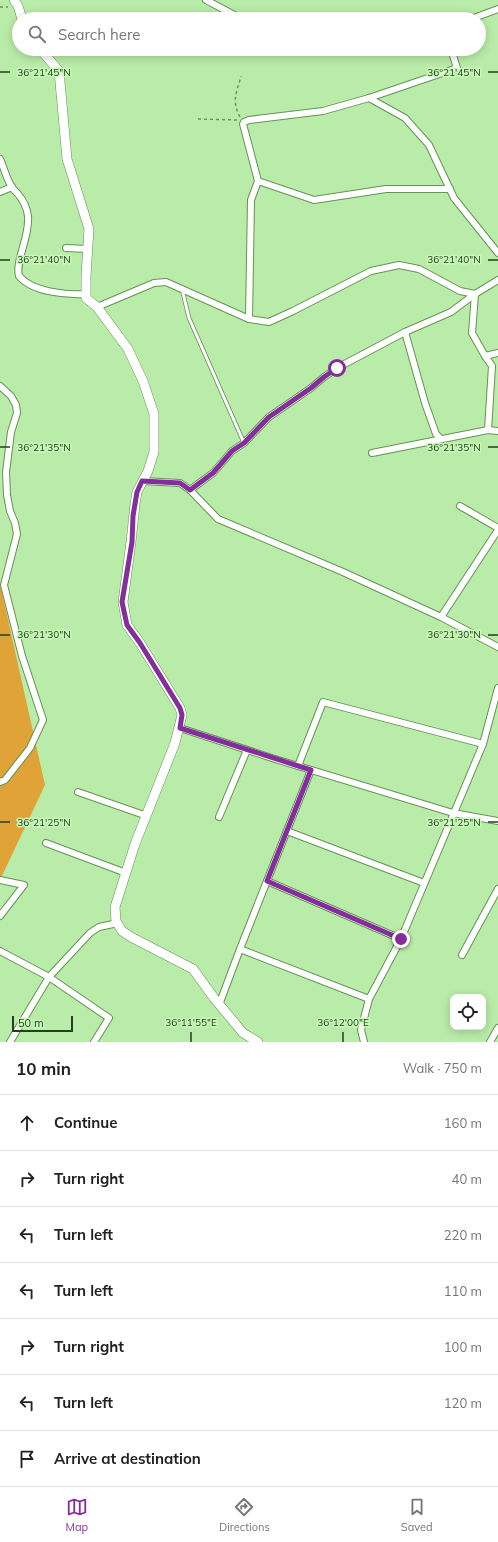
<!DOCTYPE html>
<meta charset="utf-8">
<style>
body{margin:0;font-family:Mulish,sans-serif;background:#f6f6f6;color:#202124}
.controls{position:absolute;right:12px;bottom:12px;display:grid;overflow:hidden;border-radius:8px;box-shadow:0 2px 10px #0003}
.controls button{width:36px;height:36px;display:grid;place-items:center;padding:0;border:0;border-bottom:1px solid #e0e0e0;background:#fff;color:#202124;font:20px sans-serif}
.scale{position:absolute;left:12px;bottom:10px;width:61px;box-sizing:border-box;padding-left:4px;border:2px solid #293d22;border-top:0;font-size:11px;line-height:14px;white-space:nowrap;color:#293d22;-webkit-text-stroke:3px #c6fab6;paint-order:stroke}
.stop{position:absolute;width:12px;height:12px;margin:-9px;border:3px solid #842e9b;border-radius:50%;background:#fff}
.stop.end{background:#842e9b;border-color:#fff;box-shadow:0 1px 4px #0008}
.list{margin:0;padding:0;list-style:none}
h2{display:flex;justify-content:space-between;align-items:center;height:52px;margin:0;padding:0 16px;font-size:17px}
h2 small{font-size:13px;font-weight:400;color:#757577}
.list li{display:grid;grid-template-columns:26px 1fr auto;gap:12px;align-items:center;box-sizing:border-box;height:56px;padding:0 16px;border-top:1px solid #e0e0e0}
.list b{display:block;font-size:15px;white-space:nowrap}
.list em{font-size:13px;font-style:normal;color:#757577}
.icon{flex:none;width:22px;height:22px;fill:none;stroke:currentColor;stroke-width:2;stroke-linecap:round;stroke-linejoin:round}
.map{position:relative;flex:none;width:498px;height:1042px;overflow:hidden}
.search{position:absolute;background:#fff;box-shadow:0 2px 10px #0003;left:12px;right:12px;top:12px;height:44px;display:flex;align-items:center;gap:10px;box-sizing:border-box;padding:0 14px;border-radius:22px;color:#757577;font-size:15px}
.sheet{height:444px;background:#fff}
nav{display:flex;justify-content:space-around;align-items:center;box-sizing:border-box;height:56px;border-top:1px solid #e0e0e0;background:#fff;font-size:11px;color:#757577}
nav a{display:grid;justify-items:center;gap:2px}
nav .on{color:#842e9b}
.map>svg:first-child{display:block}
.green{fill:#dfa337}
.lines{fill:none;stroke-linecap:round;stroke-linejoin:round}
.lane-casing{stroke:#649354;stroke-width:4.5}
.street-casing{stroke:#649354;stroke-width:8}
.secondary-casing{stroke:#649354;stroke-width:10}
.path{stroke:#6d8f61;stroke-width:1.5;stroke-dasharray:3 3;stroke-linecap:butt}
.lane{stroke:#fff;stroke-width:3}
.street{stroke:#fff;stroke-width:6}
.secondary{stroke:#fff;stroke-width:9}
.route{stroke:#842e9b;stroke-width:5}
.ticks{fill:none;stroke:#293d22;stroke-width:1.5}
.ticks-label{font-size:10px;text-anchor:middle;fill:#293d22;stroke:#c6fab6;stroke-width:3;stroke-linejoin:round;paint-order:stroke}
</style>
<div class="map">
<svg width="498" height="1042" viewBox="0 0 498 1042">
<rect width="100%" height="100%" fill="#baeca9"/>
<!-- green -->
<path class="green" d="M0,584L45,785L0,880Z"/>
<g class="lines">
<!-- lane casing -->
<g class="lane-casing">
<path id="lane" d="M182,289L189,318L244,443"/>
</g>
<!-- street casing -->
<g class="street-casing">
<g id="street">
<path d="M206,0L240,18"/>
<path d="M471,19L498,9"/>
<path d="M369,98L405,118L429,145L454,198L498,253"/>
<path d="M0,159C4,167 6,179 12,187C13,190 16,191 18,194C23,200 27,208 28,216C30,237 15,260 19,276C32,292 66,295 85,294"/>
<path d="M450,189H386L314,200L258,181L243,124L244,122L249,120L323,111L369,98L457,68L451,49"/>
<path d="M0,192L12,187"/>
<path d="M66,248L88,249"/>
<path d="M475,294L472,333L485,356"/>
<path d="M97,307L154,283L166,282L249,319L269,322L293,311L371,271L399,265L419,269L460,291L475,294L498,280"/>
<path d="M249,319L251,200L258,181"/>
<path d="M405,332L425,403L436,434L441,439"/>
<path d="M0,386L11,396L16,405L17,413L11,432L6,472L7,495L10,511L15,523L17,534L4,585L22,656L43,720L30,748L5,780L0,782"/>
<path d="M488,430L492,366L485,356L498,353"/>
<path d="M372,453L488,430L498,431"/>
<path d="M142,481L180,483L190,490L218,519L343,572L441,617L498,647"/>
<path d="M190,490L213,473L232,451L244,443L269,417L311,388L324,377L337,368L405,332L451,312L475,294"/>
<path d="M460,506L498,528"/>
<path d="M441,617L498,530"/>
<path d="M180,728L275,759L453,813L498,821"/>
<path d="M298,766L323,702L483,744"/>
<path d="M78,792L147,816"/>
<path d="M219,817L247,750"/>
<path d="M287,831L424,883"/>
<path d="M46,843L126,873"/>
<path d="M0,880L24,885L0,916"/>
<path d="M267,881L401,939"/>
<path d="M240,949L311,770"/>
<path d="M0,951L49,977L109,1018L94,1042"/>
<path d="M462,955L498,889"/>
<path d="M219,1005L240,949L369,999"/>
<path d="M10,1042L49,977L90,933L99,927L118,923"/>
<path d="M364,1042L361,1030L369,999L401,939L483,744L498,688"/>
<path d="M490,1042L498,1028"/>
</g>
</g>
<!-- secondary casing -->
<g class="secondary-casing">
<g id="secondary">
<path d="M14,0L18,6L22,19"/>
<path d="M40,49L59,71L67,159L89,229L86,276V298L97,307L128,349L143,381L154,414V452L148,471L137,492L135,504L131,542L123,602L127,625L140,643L180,708L182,715L175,743L135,844L115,907L116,921L122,931L131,937L193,969L214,998L243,1033L258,1042"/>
</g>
</g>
<!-- path -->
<g class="path">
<path d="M0,7H8"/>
<path d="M240,117C231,101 237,92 241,76"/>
<path d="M198,119L238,120"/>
</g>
<!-- lane -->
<use href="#lane" class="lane"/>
<!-- street -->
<use href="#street" class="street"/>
<!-- secondary -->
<use href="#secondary" class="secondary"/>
</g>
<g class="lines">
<!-- route -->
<path class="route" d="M337,368L324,377L311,388L269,417L244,443L232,451L213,473L190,490L180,483L142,481L137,492L133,516L132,542L122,602L127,625L140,643L180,708L182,715L180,728L311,770L267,881L401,939"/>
</g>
<!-- ticks -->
<path class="ticks" d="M0,72H10M488,72H498M0,260H10M488,260H498M0,447H10M488,447H498M0,635H10M488,635H498M0,822H10M488,822H498M191,1032V1042M343,1032V1042"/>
<g class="ticks-label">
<text x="44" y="76">36°21'45"N</text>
<text x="454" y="76">36°21'45"N</text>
<text x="44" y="263">36°21'40"N</text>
<text x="454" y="263">36°21'40"N</text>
<text x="44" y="451">36°21'35"N</text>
<text x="454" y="451">36°21'35"N</text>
<text x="44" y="638">36°21'30"N</text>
<text x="454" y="638">36°21'30"N</text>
<text x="44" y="826">36°21'25"N</text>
<text x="454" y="826">36°21'25"N</text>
<text x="191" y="1026">36°11'55"E</text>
<text x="343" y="1026">36°12'00"E</text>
</g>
</svg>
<div class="controls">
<button><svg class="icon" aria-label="locate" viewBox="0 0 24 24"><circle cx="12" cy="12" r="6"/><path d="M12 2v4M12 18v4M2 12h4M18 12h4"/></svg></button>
</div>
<div class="scale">50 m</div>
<div class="stop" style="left:337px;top:368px"></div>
<div class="stop end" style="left:401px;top:939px"></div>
<div class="search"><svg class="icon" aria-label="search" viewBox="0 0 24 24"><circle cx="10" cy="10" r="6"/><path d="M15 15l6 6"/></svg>Search here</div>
</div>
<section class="sheet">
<h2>10 min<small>Walk · 750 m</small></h2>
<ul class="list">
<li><svg class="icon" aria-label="ahead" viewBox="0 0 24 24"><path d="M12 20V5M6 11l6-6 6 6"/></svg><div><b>Continue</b></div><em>160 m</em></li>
<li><svg class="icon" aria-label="right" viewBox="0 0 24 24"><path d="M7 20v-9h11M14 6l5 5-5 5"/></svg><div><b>Turn right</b></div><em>40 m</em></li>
<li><svg class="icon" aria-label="left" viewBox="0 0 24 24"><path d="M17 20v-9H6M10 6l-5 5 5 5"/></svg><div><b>Turn left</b></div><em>220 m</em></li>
<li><svg class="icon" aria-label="left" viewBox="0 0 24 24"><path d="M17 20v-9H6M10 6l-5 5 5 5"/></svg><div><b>Turn left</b></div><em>110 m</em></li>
<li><svg class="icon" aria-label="right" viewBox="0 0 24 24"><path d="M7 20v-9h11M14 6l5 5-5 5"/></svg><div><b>Turn right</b></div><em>100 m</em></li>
<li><svg class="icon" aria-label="left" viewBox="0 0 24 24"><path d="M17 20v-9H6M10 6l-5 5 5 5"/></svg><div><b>Turn left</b></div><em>120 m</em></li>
<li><svg class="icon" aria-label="arrive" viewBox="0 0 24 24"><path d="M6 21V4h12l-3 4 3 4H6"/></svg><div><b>Arrive at destination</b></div></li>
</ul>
</section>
<nav>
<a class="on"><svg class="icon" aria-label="map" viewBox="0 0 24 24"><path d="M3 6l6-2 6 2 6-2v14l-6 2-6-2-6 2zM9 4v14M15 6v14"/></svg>Map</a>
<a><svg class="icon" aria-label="directions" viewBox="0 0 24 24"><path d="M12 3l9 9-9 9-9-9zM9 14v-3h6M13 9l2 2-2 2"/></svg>Directions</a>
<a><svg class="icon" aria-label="saved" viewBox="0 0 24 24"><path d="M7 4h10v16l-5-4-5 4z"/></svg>Saved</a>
</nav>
